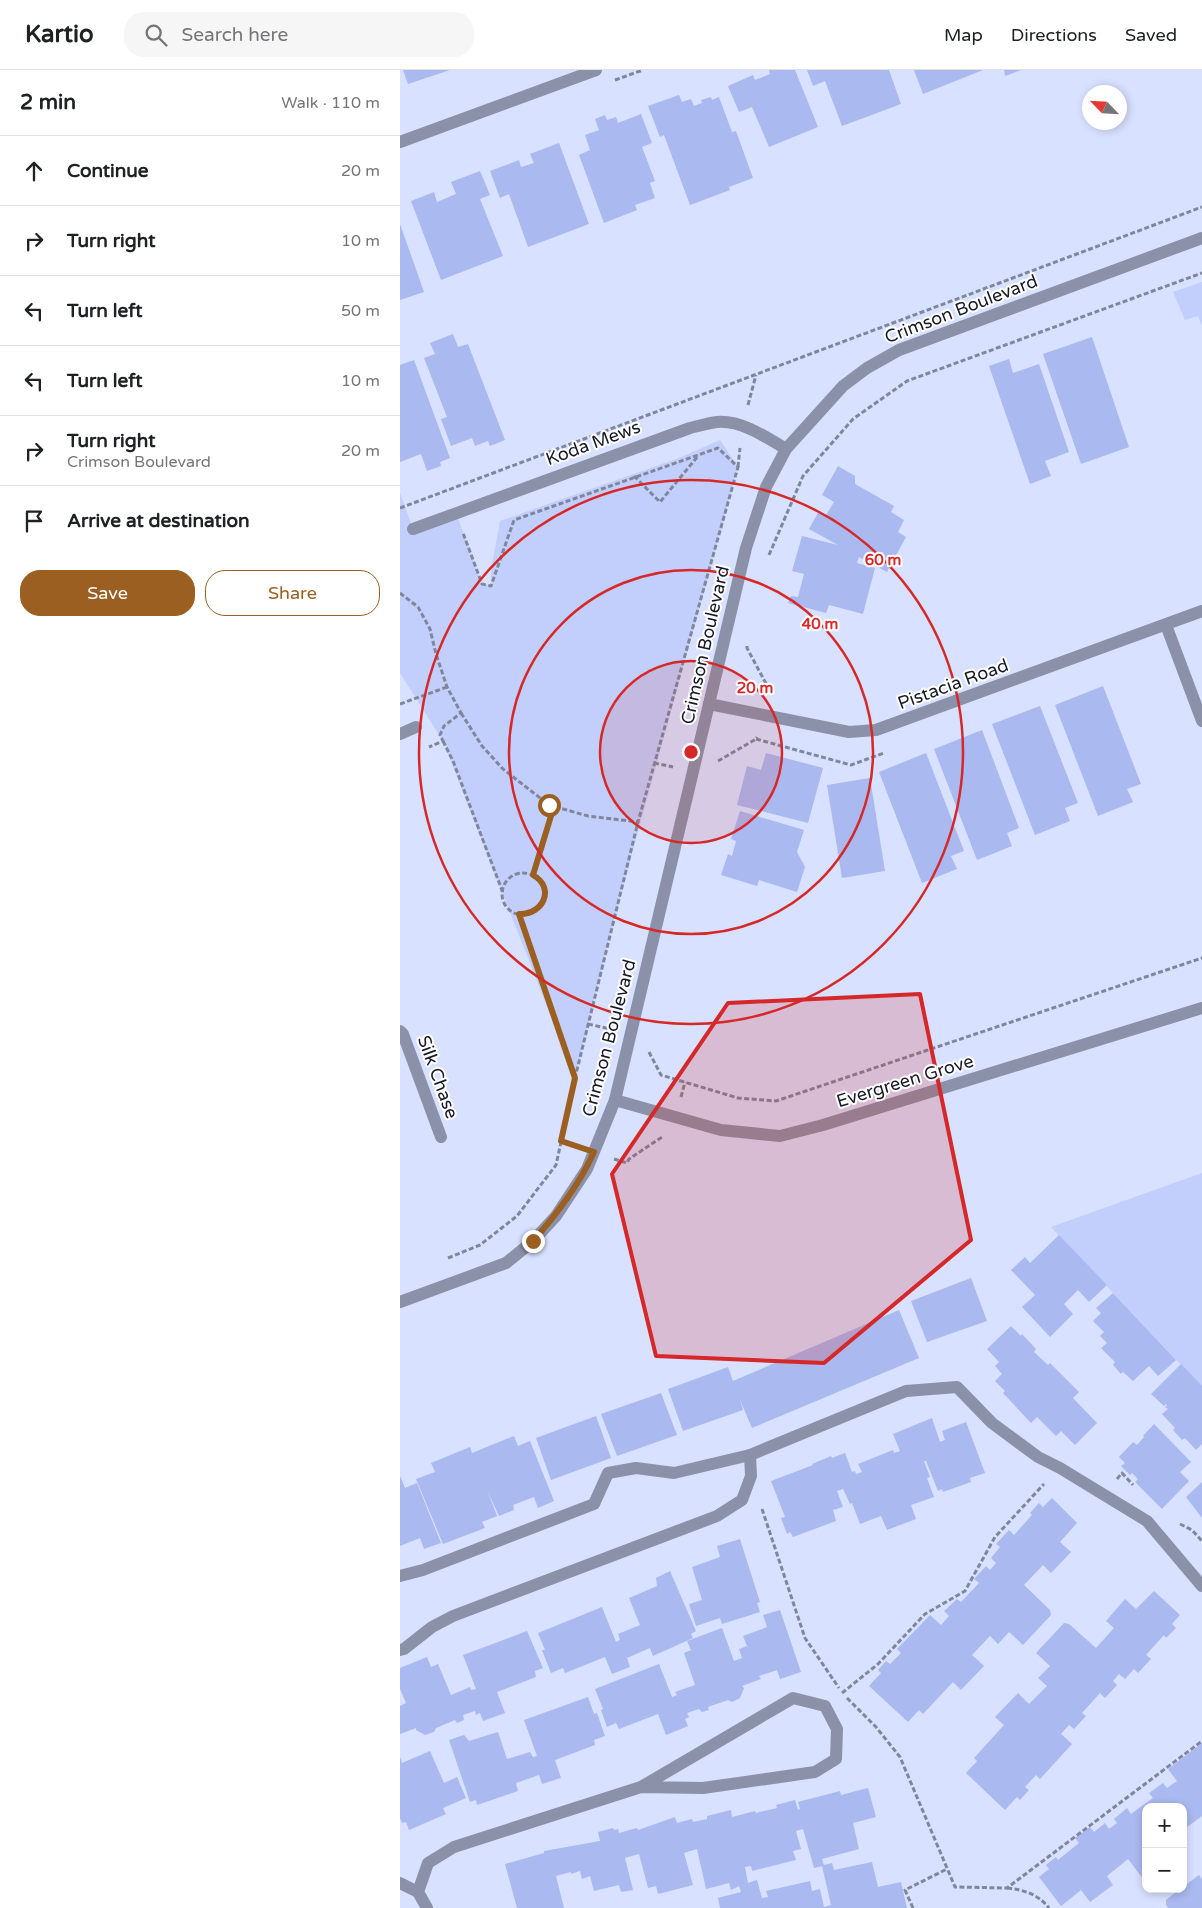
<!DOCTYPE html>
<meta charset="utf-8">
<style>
body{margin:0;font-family:"Varela Round",sans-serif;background:#f6f6f6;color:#202124}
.controls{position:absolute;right:15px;bottom:15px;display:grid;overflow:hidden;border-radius:10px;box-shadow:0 2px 8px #0003}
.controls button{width:45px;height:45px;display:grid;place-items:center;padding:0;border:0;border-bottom:1px solid #e0e0e0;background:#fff;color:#202124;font:25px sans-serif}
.compass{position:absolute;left:682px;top:15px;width:45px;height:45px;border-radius:50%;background:#fff;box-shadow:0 2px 8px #0003;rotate:295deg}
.stop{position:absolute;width:15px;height:15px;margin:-11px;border:4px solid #9b6021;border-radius:50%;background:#fff}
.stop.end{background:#9b6021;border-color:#fff;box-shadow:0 1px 5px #0008}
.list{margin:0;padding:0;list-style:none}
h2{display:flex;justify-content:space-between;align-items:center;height:65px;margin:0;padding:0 20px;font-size:21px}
h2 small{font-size:16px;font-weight:400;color:#757577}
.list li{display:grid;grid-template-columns:32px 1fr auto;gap:15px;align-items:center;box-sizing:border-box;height:70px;padding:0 20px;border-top:1px solid #e0e0e0}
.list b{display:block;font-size:19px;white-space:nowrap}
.list p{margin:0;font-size:16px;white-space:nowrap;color:#757577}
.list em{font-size:16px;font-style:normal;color:#757577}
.actions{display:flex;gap:10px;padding:15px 20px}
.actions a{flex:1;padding:11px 0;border:1px solid #9b6021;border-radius:20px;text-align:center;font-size:18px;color:#9b6021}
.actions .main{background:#9b6021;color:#fff}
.icon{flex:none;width:28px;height:28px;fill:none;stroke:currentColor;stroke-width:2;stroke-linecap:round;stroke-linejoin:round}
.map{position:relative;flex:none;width:802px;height:1838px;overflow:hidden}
header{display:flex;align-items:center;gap:30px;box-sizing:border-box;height:70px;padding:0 25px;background:#fff;border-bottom:1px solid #e0e0e0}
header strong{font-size:24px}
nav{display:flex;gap:28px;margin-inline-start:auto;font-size:18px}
.search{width:350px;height:45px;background:#f6f6f6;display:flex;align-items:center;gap:12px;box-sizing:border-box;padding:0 18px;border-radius:20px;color:#757577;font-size:19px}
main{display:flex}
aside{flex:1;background:#fff}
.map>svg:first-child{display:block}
.green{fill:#c2cefb}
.building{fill:#aab9f0;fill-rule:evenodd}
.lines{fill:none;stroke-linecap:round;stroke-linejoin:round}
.path{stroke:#80879c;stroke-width:3;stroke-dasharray:5 2.5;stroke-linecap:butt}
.service{stroke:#8b91a9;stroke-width:12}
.minor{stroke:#8b91a9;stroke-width:12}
.route{stroke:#9b6021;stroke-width:6}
.marked{fill:#d62828;fill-opacity:0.2;stroke:#d62828;stroke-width:4;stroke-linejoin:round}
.ring{fill:none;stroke:#d62828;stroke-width:2.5}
.labels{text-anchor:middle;stroke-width:4;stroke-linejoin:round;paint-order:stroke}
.street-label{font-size:18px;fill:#171a25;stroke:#fff}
.centre{fill:#d62828;stroke:#fff;stroke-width:2.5}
.ring-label{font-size:15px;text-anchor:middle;font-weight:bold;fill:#d62828;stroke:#fff;stroke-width:4;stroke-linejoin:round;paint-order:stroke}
</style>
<header>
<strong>Kartio</strong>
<div class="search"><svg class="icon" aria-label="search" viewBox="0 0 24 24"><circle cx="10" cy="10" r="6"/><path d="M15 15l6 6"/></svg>Search here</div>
<nav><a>Map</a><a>Directions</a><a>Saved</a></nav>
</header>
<main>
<aside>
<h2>2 min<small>Walk · 110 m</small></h2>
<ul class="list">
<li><svg class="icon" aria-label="ahead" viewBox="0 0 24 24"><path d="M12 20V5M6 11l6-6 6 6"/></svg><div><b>Continue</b></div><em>20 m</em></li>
<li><svg class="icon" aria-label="right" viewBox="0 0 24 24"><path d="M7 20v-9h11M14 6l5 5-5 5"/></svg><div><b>Turn right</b></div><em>10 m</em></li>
<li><svg class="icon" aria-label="left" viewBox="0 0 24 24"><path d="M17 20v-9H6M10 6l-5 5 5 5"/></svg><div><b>Turn left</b></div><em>50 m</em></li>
<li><svg class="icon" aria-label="left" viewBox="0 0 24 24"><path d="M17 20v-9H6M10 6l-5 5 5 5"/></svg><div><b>Turn left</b></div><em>10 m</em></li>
<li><svg class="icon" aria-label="right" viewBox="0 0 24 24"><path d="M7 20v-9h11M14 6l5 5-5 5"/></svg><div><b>Turn right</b><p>Crimson Boulevard</p></div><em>20 m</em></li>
<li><svg class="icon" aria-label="arrive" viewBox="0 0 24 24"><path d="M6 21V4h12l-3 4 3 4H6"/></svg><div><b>Arrive at destination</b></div></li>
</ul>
<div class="actions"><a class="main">Save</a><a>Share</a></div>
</aside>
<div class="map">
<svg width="802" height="1838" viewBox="0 0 802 1838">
<rect width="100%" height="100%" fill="#d8e1ff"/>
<!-- green -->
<g class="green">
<path d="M802,212V256L798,246L785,250L773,222Z"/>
<path d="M320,370L338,397L215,846L175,1008L43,671L0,603V423L13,459L56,443L82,513L91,516V500L100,451L279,388Z"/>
<path d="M802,1103V1317L651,1157Z"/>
</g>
<!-- building -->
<g class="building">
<path d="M3,0H50L8,14Z"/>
<path d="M369,0H395L418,57L369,77L352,37L339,42L328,16L353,5L355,10L370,4Z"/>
<path d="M407,0H489L501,34L442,56L425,11L413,16Z"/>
<path d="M514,0H583L523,24Z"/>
<path d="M604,0H621L605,6Z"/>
<path d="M279,25L282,32L291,29L294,36L302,33L301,30L311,27L312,30L319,27L332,62L336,61L353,108L329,117L330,120L290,135L264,65L260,67L248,36Z"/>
<path d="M241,44L252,73L242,77L255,111L250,113L255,128L235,135L237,140L204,153L179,85L190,80L185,65L199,60L195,49L205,45L207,50L216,47L218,53Z"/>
<path d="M159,73L189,154L128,177L109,124L100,128L90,101L119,90L121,97L134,93L130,84Z"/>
<path d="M80,101L90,125L80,129L103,186L41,210L11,131L34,122L37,132L56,124L51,112Z"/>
<path d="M0,154L24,222L0,230Z"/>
<path d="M53,264L58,277L68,274L105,370L90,376L88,371L75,376L72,368L51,376L41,349L47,347L24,288L35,284L30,273Z"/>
<path d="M692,267L729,377L681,394L643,284Z"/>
<path d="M609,289L613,303L639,294L669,382L645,391L651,406L630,414L589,296Z"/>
<path d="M14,290L50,388L40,392L41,396L27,401L21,384L0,392V295Z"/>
<path d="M438,396L455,406V414L494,436L491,442L504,450L498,462L506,467L487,502L459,487L457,493L475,498L463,544L429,535L426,543L388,533L391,526L398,527L404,504L392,501L402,466L438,475L409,459L419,441L426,445L434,432L422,425Z"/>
<path d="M703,616L741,714L727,719L733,732L698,746L655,635Z"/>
<path d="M640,636L678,733L665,738L670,751L635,765L592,654Z"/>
<path d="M582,660L619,758L607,763L612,776L577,790L534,679Z"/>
<path d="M366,683L423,698L408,753L337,735L347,696L361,700Z"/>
<path d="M526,683L564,781L551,786L557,799L522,813L479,702Z"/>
<path d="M470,708L485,801L442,808L427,715Z"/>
<path d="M340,741L404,760L397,782L405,797L397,822L359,810L357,816L321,805L328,784L332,786L336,771L331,769Z"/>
<path d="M659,1165L707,1215L689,1232L678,1220L664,1234L673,1244L650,1267L622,1237L635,1225L611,1200L625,1187L630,1193Z"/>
<path d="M571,1208L587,1251L527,1272L511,1231Z"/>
<path d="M713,1223L776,1290L758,1306L749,1296L733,1311L723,1302L721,1304L713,1295L715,1292L701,1278L707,1273L700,1266L704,1262L693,1251L701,1243L696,1238Z"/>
<path d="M499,1240L519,1288L352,1358L340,1330L343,1340L283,1361L268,1319L328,1297L333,1311Z"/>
<path d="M611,1256L621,1266L622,1264L636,1279L634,1282L648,1295L650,1293L679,1322L673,1328L697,1353L675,1375L661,1361L656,1366L637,1347L631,1353L603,1323L605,1321L595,1311L602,1304L595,1296L599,1292L587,1279Z"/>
<path d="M781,1294L802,1316V1374L796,1380L785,1368L782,1370L773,1360L775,1358L762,1344L768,1339L765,1337L767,1335L766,1334L764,1336L751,1324Z"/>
<path d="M261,1323L277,1365L217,1386L201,1344Z"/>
<path d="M196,1346L211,1388L151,1410L136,1368Z"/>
<path d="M532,1348L540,1372L545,1370L542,1361L566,1352L585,1403L570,1408L571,1412L543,1422L542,1419L538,1421L526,1391H524L530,1407L527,1408L534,1427L511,1435L516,1449L487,1460L481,1446L460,1454L452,1433L450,1434L443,1419L437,1421L443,1437L433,1440L436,1451L393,1467L390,1462L387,1464L381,1448L385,1447L371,1411L413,1395L412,1394L431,1386L432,1388L445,1383L452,1402L455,1401L456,1404L462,1402L458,1394L493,1380L494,1383L500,1381L493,1364Z"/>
<path d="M754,1354L791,1392L780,1402L789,1411L762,1439L735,1412L738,1409L732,1403L730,1405L721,1396L725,1393L719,1387L733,1372L737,1375L744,1367L743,1366Z"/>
<path d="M114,1366L118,1376L130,1371L154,1431L138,1438L134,1427L113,1435L114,1440L99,1446L88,1422L97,1446L82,1452L85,1458L43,1474L16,1409L35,1402L31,1393L70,1377L72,1383Z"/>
<path d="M0,1406L5,1418L17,1413L41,1473L24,1479L20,1468L0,1476Z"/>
<path d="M802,1412V1448L786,1427Z"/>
<path d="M652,1428L677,1453L660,1472L671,1482L651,1503L643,1495L624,1515L650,1540L651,1545L623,1575L609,1562L598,1574L590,1566L572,1585L584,1596L561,1620L553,1612L523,1644L519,1640L508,1652L469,1616L481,1603L478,1600L486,1591L490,1594L501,1583L497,1579L530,1545L541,1555L549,1546L544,1541L557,1529L561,1532L579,1513L574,1509L586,1496L590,1500L596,1493L591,1488L600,1477L596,1474L609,1460L614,1465L632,1445L630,1443L639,1433L643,1437Z"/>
<path d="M340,1469L360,1532L357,1533L360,1542L322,1554L320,1548L296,1556L289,1534L302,1530L292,1497L320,1487L317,1476Z"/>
<path d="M270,1501L296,1561L291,1564L293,1568L253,1586L250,1578L227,1588L230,1597L212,1604L205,1587L165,1603L163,1598L151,1603L142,1580H145L138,1563L202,1537L216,1572L220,1570L218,1564L240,1555L229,1528L257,1516L256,1508Z"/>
<path d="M754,1521L780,1545L772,1554L776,1558L766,1568L764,1565L746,1585L751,1589L738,1603L734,1599L725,1609L719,1604L713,1611L717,1615L705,1628L700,1623L682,1643L686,1646L674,1659L669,1655L661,1664L672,1674L640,1709L636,1705L625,1717L629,1720L620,1730L617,1727L605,1740L566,1703L577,1691L574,1688L604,1655L595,1647L618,1623L629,1634L647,1616L638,1608L650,1596L636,1583L664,1553L669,1554L696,1578L714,1558L706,1551L725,1529L736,1539Z"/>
<path d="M380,1540L401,1602L380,1609L377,1600L359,1606L361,1609L342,1616L344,1618L340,1628L332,1632L328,1630L308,1637L309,1640L302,1642L299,1639L287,1643L289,1647L285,1649L288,1656L266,1665L258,1644L219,1659L216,1653L207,1657L201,1640L203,1639L195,1619L259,1594L272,1627L277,1625L275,1622L295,1615L284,1583L291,1580L287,1571L322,1558L334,1591L342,1588L339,1579L347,1576L343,1566L367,1557L363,1545Z"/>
<path d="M127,1561L143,1598L135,1601L136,1607L97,1622L105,1643L83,1651L80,1643L76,1645L75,1641L63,1645L64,1650L57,1653L55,1650L36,1658L34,1662L25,1665L16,1660V1658L0,1664V1636L6,1633L0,1619V1598L27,1587L31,1597L38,1594L51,1625L70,1617L71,1620L76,1619L63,1585Z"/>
<path d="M188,1627L194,1644L197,1643L205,1666L194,1670L195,1675L155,1690L161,1708L142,1714L139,1705L116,1713L118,1721L77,1735L76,1730L70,1732L49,1670L64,1665L69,1671L98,1662L107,1689L130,1682L133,1687L137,1686L124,1650Z"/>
<path d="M802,1673V1746L783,1760V1737H746V1813L728,1789L707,1806L713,1815L690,1832L681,1820L661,1836L639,1807L649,1799L646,1795L656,1787L658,1790L679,1773L675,1768L690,1757L694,1762L705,1753L709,1759L717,1753L714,1749L727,1738L731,1744L753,1728L749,1723L763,1713L767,1718L777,1711L768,1699Z"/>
<path d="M30,1681L44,1713L57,1707L66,1728L43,1738L46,1744L9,1760L6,1752L2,1753L0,1748V1687L2,1693Z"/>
<path d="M468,1718L476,1747L453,1753L459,1779L422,1789L424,1795L432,1793L434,1800L472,1792L478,1817L501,1812L507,1838H320L318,1828L341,1822L339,1816L331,1820L329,1813L306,1819L297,1779L284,1783L293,1815L258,1824L256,1816L248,1818L239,1784L225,1788L233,1820L221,1822L219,1815L194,1821L190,1806L182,1809L180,1801L171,1804V1802L156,1806L164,1838H117L105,1794L144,1783V1781L200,1771L198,1762L213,1758L214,1760L218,1759L219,1763L237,1758L238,1760L275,1747L277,1753L292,1749L293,1752L307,1749V1746L331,1740L332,1747L355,1741L356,1743L377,1738L376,1735L395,1730L398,1740L400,1739L398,1732L440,1721L441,1725ZM403,1759L414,1798L422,1796L431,1835L424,1837L420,1819L412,1821L410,1811L366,1821L368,1827L362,1828L357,1810L348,1813L345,1797L351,1796L352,1801L396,1790L393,1781L401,1779L396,1761Z"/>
<path d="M799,1805L802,1809V1838H768L766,1835V1830L780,1819H783V1817Z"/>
</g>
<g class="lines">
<!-- path -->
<g class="path">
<path d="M215,10L243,0"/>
<path d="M348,335L356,305"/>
<path d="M338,397L340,378"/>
<path d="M234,406L260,432L298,386"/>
<path d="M0,438L802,137"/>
<path d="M369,485L403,406L453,349L507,311L802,203"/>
<path d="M0,523L18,537L30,559L36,584L47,617L61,643L44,656L40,665L43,671L29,677"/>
<path d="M347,576V578L371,623"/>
<path d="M0,634L47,617"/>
<path d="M61,643L82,676L103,699L149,735L188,746L238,752L338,397L318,378L114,450L91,516L82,514L63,463"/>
<path d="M356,669L451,695L484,683"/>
<path d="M43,671L53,691L103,823"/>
<path d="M318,691L356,669L357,667"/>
<path d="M254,693L273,697"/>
<circle cx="123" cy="824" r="21"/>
<path d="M133,805L154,736"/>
<path d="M119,844L175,1008L238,752"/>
<path d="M188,954L210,959"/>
<path d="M249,982L261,1005L338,1028L376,1031L802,888"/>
<path d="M281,1027L285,1012"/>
<path d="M161,1071L174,1076"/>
<path d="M214,1089L227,1093L229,1089L262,1067"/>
<path d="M48,1188L80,1175L117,1146L156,1095L175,1008"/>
<path d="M717,1409L722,1403L733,1415"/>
<path d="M362,1439L405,1568L439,1618"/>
<path d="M780,1454L792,1460L802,1471"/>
<path d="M442,1623L478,1594L525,1544L565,1521L595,1467L644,1414"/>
<path d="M447,1628L476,1657L500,1687L555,1817L607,1818L802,1671"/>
<path d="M607,1818C624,1820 638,1824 649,1838"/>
<path d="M513,1838L505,1820L547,1799"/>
</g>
<!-- service -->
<g class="service">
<path d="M0,1506L23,1500L194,1434L208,1403L236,1398L274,1403L350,1385L506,1321L557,1317L592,1353L638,1387L660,1398L747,1451L802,1516"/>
<path d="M0,1580L4,1579L32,1557L53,1546L317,1446L342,1430L351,1406L350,1385"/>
<path d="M0,1813L18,1822"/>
<path d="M27,1838L18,1822L28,1793L54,1777L241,1717L393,1628L425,1636L437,1659L436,1689L415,1702L303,1718L241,1717"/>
</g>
<!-- minor -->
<g class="minor">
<path d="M0,72L196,0"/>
<path d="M13,459L290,358C299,356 308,353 317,352C341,350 366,367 386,379"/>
<path d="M766,555L802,651"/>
<path d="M309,634L449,662L476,660L802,541"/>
<path d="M0,664L16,657"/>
<path d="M0,961L3,964L41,1067"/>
<path d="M215,1030L321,1060L380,1066L423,1055L802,938"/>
<path d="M0,1232L106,1193L133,1171L156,1146L187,1099L215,1030L346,478L366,417L386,379L443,316L467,298L499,280L802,168"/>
</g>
</g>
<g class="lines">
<!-- route -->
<path class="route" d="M133,1171C157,1144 179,1115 194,1082L161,1071L175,1008L119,844C143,845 156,818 133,805L154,736L149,735"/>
</g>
<!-- marked area -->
<path class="marked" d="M520,924L571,1170L424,1293L256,1286L212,1104L328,933Z"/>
<!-- distance rings -->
<circle cx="291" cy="682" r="91" fill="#d62828" fill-opacity=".12"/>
<g class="ring">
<circle cx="291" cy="682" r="91"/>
<circle cx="291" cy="682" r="182"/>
<circle cx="291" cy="682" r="272"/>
</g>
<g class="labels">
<!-- street labels -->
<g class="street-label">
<text transform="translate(561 239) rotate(-21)" y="6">Crimson Boulevard</text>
<text transform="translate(193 373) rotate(-20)" y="6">Koda Mews</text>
<text transform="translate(305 575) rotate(-77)" y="6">Crimson Boulevard</text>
<text transform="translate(553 614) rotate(-20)" y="6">Pistacia Road</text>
<text transform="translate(209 968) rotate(-75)" y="6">Crimson Boulevard</text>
<text transform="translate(38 1007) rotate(70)" y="6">Silk Chase</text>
<text transform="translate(505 1011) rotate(-17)" y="6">Evergreen Grove</text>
</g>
</g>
<circle cx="291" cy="682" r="8" class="centre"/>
<g class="ring-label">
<text x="483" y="495">60 m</text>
<text x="420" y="559">40 m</text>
<text x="355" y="623">20 m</text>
</g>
</svg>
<div class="controls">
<button>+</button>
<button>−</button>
</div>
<svg class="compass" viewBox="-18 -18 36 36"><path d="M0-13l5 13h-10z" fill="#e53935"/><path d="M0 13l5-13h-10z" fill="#757577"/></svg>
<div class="stop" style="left:149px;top:735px"></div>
<div class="stop end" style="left:133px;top:1171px"></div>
</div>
</main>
